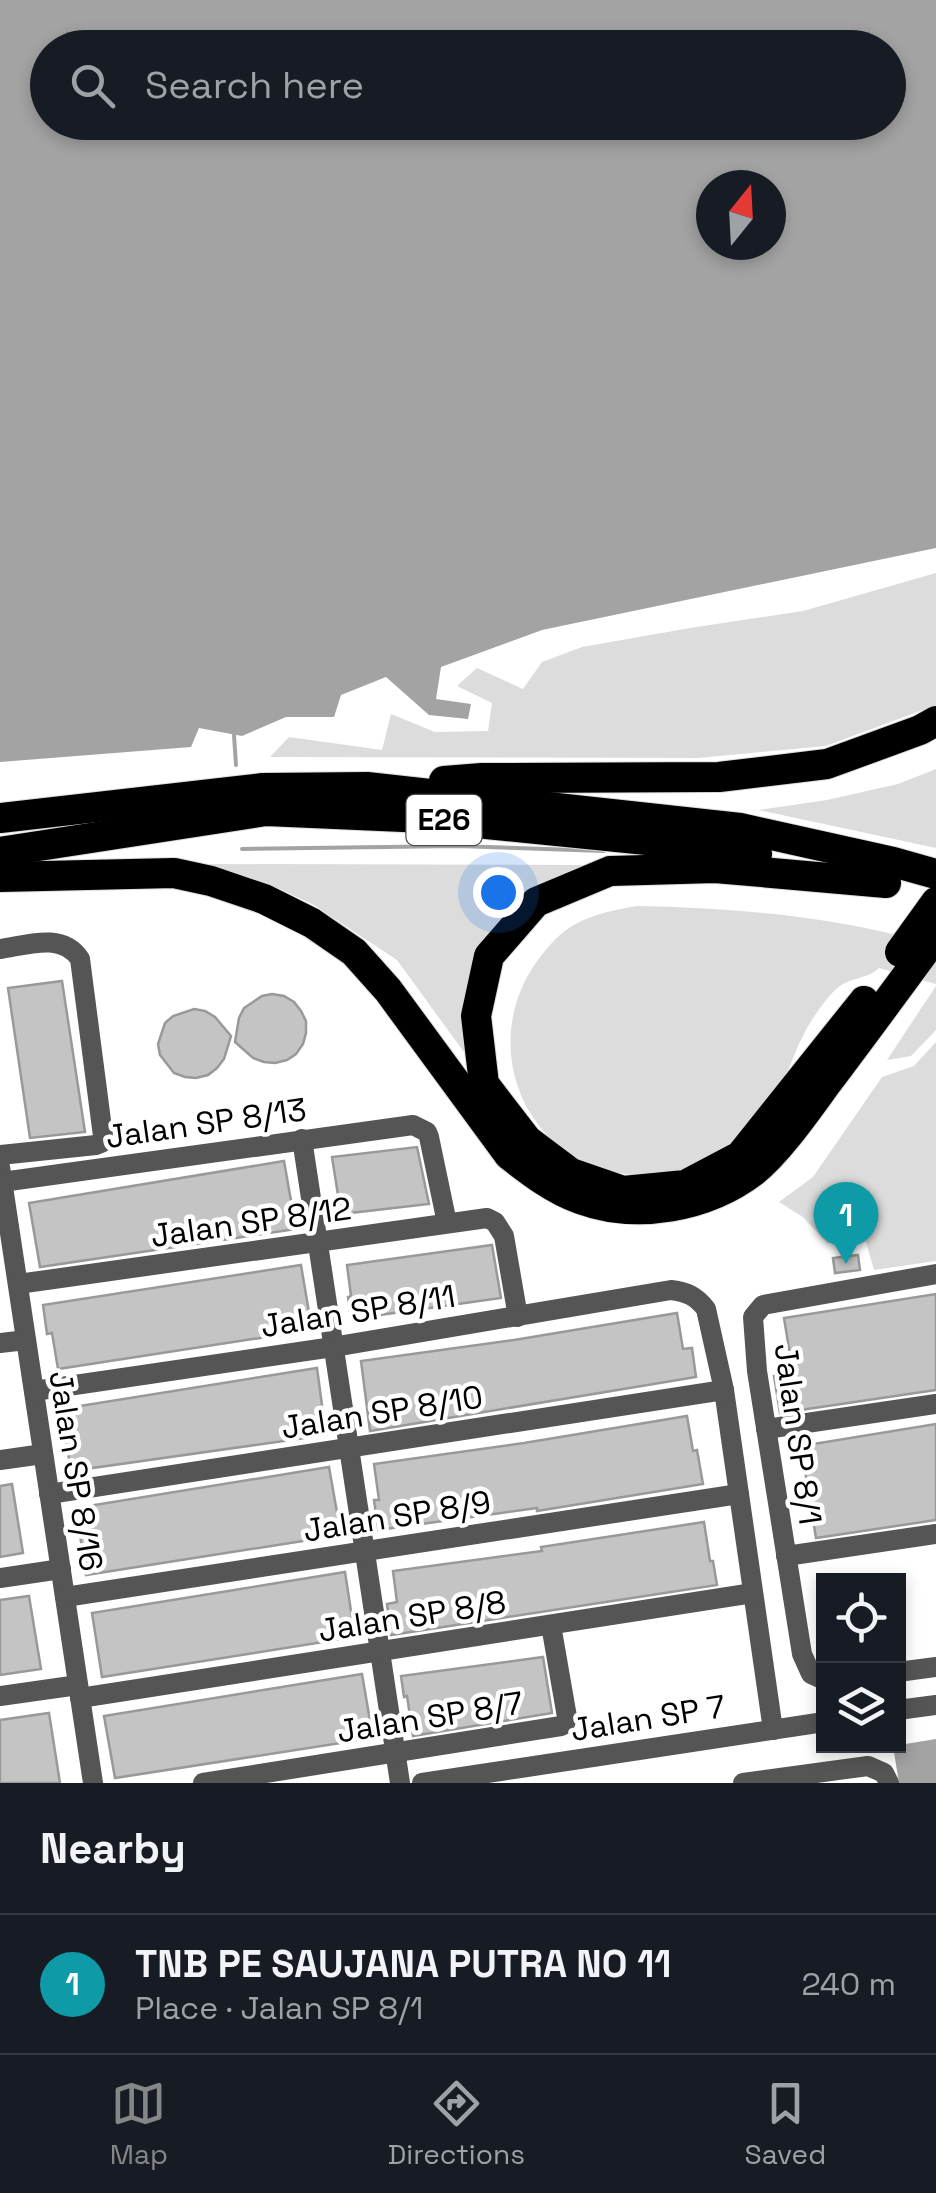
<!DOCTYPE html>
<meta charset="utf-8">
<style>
body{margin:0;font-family:"Space Grotesk",sans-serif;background:#20242c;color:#f1f3f6}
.controls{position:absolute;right:30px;bottom:30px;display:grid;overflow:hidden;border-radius:0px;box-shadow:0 5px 15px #0003}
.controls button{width:90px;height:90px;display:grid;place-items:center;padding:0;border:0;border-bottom:2px solid #363941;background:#171b24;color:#f1f3f6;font:50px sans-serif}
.compass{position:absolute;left:696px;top:170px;width:90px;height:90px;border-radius:50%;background:#171b24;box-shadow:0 5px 15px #0003;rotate:18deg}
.you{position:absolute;left:498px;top:892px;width:35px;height:35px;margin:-25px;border:8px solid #fff;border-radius:50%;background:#1a73e8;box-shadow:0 0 0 15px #1a73e833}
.badge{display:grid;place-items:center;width:65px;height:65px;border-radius:50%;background:#858687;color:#fff;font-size:32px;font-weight:700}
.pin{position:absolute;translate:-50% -82px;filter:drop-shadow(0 2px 5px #0008)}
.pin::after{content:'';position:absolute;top:52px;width:35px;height:30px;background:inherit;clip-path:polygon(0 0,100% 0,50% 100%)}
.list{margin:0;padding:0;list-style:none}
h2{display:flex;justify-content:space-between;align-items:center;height:130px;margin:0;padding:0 40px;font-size:42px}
h2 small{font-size:32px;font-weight:400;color:#9ea1a6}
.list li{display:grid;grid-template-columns:65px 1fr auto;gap:30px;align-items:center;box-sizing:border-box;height:140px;padding:0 40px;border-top:2px solid #363941}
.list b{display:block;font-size:38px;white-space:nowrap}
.list p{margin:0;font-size:32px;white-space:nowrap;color:#9ea1a6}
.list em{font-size:32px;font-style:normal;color:#9ea1a6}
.icon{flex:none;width:55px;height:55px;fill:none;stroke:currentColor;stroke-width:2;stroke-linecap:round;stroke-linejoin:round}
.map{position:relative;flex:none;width:936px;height:1783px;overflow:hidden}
.search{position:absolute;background:#171b24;box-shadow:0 5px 15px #0003;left:30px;right:30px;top:30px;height:110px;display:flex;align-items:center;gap:25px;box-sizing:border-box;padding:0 35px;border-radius:55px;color:#9ea1a6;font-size:38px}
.sheet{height:270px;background:#171b24}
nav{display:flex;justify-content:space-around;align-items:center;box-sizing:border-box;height:140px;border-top:2px solid #363941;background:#171b24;font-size:28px;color:#9ea1a6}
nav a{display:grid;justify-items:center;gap:5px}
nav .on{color:#858687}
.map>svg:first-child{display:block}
.green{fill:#dcdcdc}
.water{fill:#a3a3a3;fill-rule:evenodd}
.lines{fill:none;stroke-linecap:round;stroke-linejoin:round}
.stream{stroke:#a3a3a3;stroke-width:4}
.building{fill:#c4c4c4;stroke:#999;stroke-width:2.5}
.highway-casing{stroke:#dbdbdb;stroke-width:32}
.minor{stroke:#555;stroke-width:20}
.highway{stroke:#000;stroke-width:30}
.labels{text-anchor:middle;stroke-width:9;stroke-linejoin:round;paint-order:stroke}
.shield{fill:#fff;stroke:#4c4c4c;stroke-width:2.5}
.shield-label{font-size:30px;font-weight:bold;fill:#000}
.street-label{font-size:32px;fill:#000;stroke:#fff}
</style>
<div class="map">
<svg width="936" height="1783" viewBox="0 0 936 1783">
<rect width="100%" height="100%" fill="#fff"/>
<!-- green -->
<g class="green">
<path d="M936,573V705L826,746L698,758L270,757L289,737L382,750L391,714L435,732L488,731L492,703L457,686L477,668L523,689L542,662L582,647L690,628L803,611Z"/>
<path d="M936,769V848L758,810L827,800L898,784Z"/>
<path d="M207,864L596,865L483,952L469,1059L397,960L314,905L280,889Z"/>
<path d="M637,906C737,908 840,916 936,946V984L879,968C865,981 848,976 833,992C822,1004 810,1021 803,1036C794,1052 790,1070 781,1085C769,1104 731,1146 713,1157C690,1172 667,1176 640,1175C531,1173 475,1052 535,964C546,949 556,936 572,926C593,914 613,910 637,906Z"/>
<path d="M936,986V1030L911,1056L887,1060Z"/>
<path d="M936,1042V1261L874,1270L866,1242L827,1243L803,1217L779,1202L813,1177L882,1077L914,1066Z"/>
</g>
<!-- water -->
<g class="water">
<path d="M0,0H936V548L542,630L441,667L436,699L471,704L468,719L429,715L386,677L341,695L334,717H286L242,736L199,728L191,747L0,762ZM48,48H888V122H48ZM711,185H771V245H711Z"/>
<path d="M936,1739V1783H899L893,1746Z"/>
</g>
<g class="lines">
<!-- stream -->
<g class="stream">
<path d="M234,735L236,765"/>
<path d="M242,849L458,846L604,851"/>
</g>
</g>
<!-- building -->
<g class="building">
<path d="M62,981L85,1132L30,1138L8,988Z"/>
<path d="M272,994L284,996L294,1002L301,1011L306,1021V1033L303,1044L296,1054L287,1060L275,1063L264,1062L253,1058L235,1042L239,1018L244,1008L262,996Z"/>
<path d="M194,1009L205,1011L215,1017L231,1036L224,1059L217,1068L208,1075L196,1078L185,1077L174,1073L160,1055L158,1044L165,1023L173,1016Z"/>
<path d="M417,1147L429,1204L341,1214L332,1157Z"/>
<path d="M284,1161L296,1229L40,1267L29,1203Z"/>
<path d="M492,1245L501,1298L351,1319L348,1297L351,1296L347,1265Z"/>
<path d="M858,1255L860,1270L835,1273L833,1258Z"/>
<path d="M301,1265L312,1330L58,1369L52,1333L47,1334L43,1305Z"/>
<path d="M936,1294V1390L780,1413L774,1376L793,1373L784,1318Z"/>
<path d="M677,1313L683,1349L692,1348L696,1377L370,1431L361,1361L514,1340Z"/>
<path d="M317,1368L326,1435L71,1471L61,1409Z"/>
<path d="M687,1416L693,1451L697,1450L703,1484L537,1511V1508L378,1530L374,1500H379L374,1464L524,1443Z"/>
<path d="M936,1424V1520L816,1538L801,1446Z"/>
<path d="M329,1467L341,1535L86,1575L76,1508Z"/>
<path d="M12,1484L23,1553L0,1557V1486Z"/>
<path d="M704,1522L710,1561H713L717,1585L391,1635L387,1604L397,1602L393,1571L542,1551L541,1547Z"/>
<path d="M345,1572L355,1637L102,1677L92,1613Z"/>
<path d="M29,1596L41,1669L0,1675V1600Z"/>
<path d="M543,1657L552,1713L413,1736L407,1696L404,1697L401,1676Z"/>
<path d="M362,1674L373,1738L115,1778L104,1716Z"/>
<path d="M49,1713L60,1783H0V1720Z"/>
</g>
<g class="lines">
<!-- highway casing -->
<g class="highway-casing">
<g id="highway">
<path d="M444,781L482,778L719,777L827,764L920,730L936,721"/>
<path d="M0,818L263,788L367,787L740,828L893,862L936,874"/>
<path d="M0,852L266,811L426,818L736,849L757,854"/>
<path d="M0,877L174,873L211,881L264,899L312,923L354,952L388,990L509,1155C531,1172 554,1190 580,1199C637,1220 707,1207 754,1171C779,1151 808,1109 827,1083C864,1034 900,985 936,936"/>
<path d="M900,952L936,902"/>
<path d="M864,1001L740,1156L685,1185L623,1191L571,1173L527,1140L484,1084L476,1016L489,956L536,902L610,871L715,868L886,883"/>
</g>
</g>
<!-- minor -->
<g class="minor">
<path d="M0,949C27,945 62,932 80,959L103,1136L101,1143L96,1145L0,1155"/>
<path d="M302,1139L400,1783"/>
<path d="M0,1167L93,1783"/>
<path d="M2,1182L413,1125L427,1132L429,1137L447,1223"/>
<path d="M18,1284L487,1218L495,1222L504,1236L518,1317"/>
<path d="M0,1343L26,1340"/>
<path d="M34,1391L333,1347L671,1290C687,1292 696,1296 706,1309L724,1390L773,1730"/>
<path d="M766,1429L936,1404"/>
<path d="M0,1460L43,1454"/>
<path d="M49,1494L724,1390"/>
<path d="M786,1556L936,1534"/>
<path d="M0,1578L61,1569"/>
<path d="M65,1597L739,1494"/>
<path d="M898,1672L936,1667"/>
<path d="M824,1680L811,1674L802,1654L757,1371L753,1317L763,1305L936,1274"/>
<path d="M0,1696L78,1685"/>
<path d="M80,1698L753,1593"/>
<path d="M898,1710L936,1705"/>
<path d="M203,1783L561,1726L565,1724L567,1717L551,1625"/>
<path d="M422,1783L824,1722"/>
<path d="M743,1783L868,1766L884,1773L889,1783"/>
</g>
<!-- highway -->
<use href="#highway" class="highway"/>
</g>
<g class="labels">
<!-- shield labels -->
<rect class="shield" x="406.5" y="795" width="75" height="50" rx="8"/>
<g class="shield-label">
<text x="444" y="830">E26</text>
</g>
<!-- street labels -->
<g class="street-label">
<text transform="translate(206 1123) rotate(-8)" y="11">Jalan SP 8/13</text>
<text transform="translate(251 1222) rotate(-8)" y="11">Jalan SP 8/12</text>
<text transform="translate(358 1311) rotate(-9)" y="11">Jalan SP 8/11</text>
<text transform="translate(382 1412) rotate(-9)" y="11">Jalan SP 8/10</text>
<text transform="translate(798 1434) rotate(82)" y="11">Jalan SP 8/1</text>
<text transform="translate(76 1471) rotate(81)" y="11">Jalan SP 8/16</text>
<text transform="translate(397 1516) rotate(-9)" y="11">Jalan SP 8/9</text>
<text transform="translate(412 1616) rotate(-9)" y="11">Jalan SP 8/8</text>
<text transform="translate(430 1717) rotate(-9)" y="11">Jalan SP 8/7</text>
<text transform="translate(648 1718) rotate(-9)" y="11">Jalan SP 7</text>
</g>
</g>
</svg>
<div class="controls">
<button><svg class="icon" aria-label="locate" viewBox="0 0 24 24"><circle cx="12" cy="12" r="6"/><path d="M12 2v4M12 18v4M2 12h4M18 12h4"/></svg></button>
<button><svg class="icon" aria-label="layers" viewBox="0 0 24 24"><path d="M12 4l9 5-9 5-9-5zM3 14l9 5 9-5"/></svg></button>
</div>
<svg class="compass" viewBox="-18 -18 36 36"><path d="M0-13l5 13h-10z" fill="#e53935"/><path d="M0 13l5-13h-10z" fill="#9ea1a6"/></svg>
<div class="you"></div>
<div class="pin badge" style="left:846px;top:1264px;background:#0f9aa8">1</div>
<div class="search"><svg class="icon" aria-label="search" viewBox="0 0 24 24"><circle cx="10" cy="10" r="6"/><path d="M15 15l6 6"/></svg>Search here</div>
</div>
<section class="sheet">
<h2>Nearby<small></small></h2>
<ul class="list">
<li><span class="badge" style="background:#0f9aa8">1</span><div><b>TNB PE SAUJANA PUTRA NO 11</b><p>Place · Jalan SP 8/1</p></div><em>240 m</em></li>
</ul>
</section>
<nav>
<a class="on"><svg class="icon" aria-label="map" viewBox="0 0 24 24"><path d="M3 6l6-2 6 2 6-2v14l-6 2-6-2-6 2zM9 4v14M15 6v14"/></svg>Map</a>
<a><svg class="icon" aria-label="directions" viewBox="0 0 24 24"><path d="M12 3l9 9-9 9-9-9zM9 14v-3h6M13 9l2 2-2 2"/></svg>Directions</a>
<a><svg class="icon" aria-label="saved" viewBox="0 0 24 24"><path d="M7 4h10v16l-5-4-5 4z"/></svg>Saved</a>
</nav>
